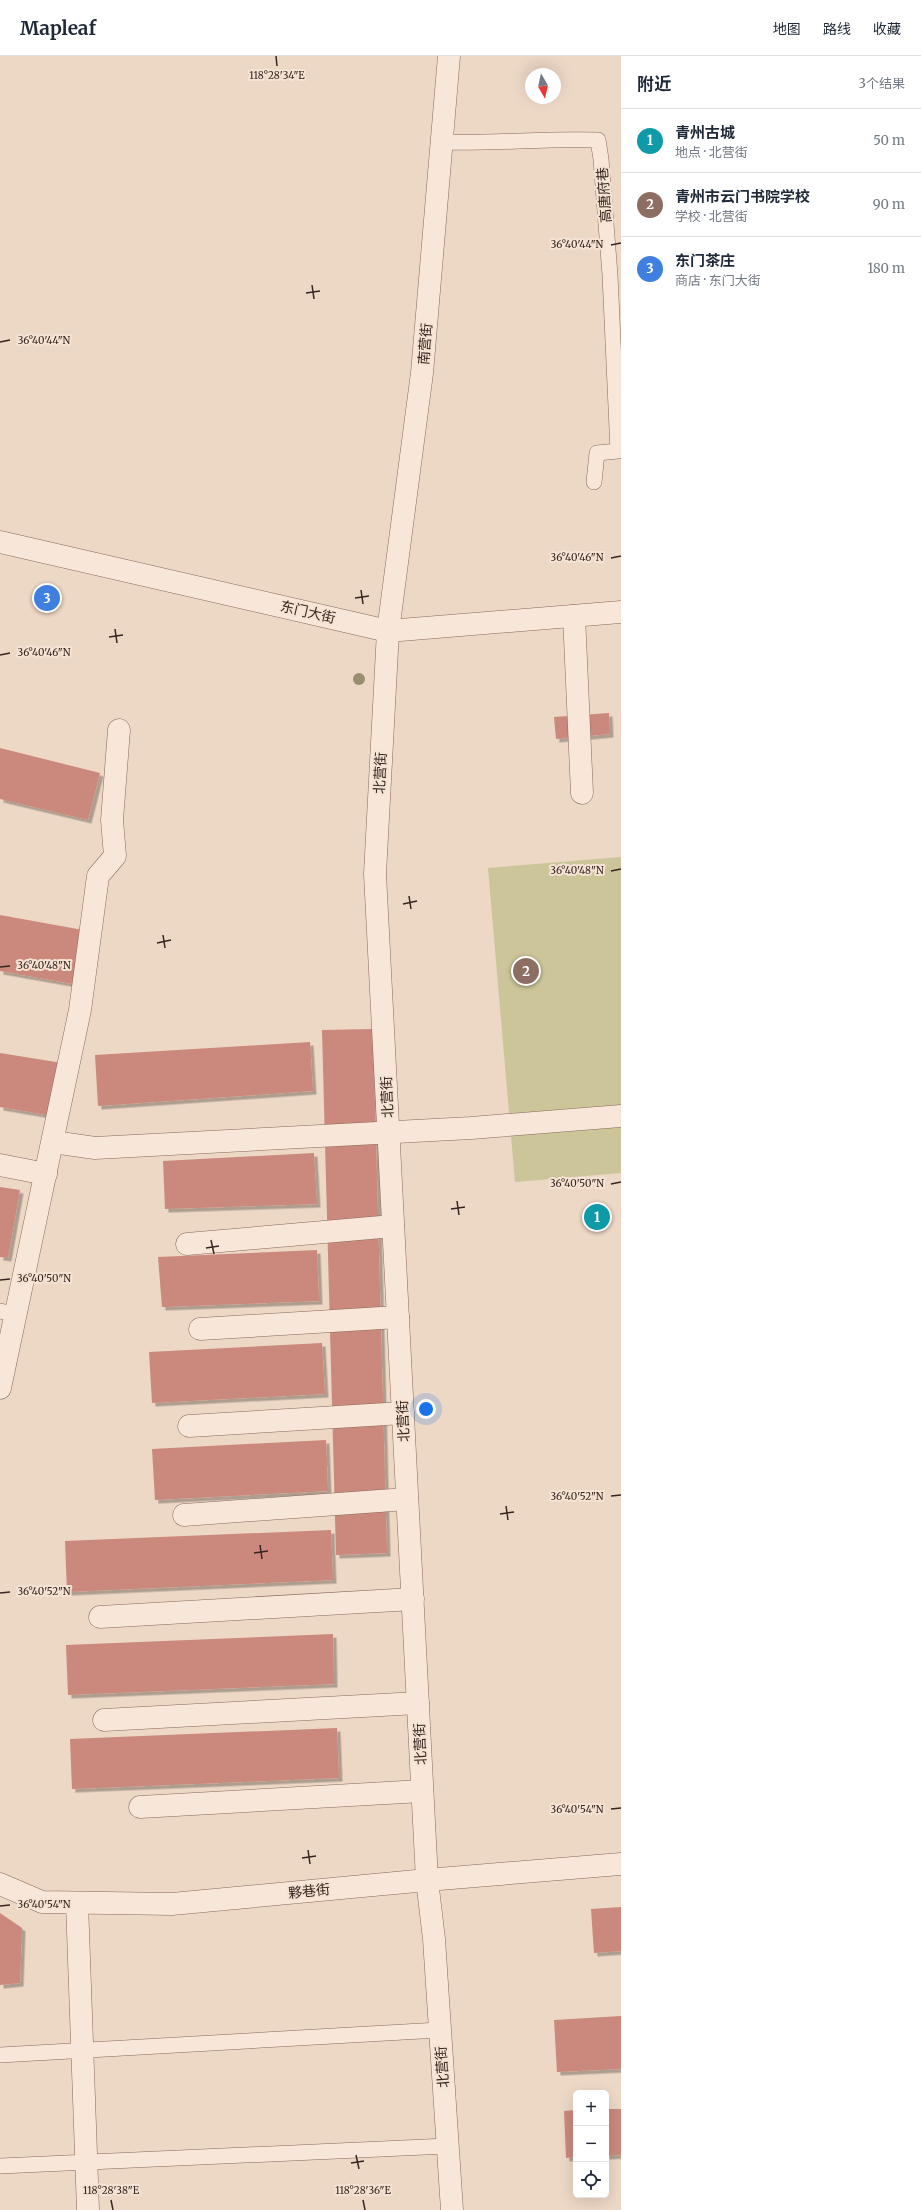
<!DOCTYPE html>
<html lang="zh">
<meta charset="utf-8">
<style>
body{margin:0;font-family:Merriweather,"Noto Sans SC",serif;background:#f6f6f7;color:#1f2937}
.controls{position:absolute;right:12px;bottom:12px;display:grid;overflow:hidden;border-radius:6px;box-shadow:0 4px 16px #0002}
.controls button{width:36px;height:36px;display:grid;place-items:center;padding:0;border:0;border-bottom:1px solid #e0e1e3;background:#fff;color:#1f2937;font:20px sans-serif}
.compass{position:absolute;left:525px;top:12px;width:36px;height:36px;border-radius:50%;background:#fff;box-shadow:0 4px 16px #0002;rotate:171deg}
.you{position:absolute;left:426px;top:1353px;width:14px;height:14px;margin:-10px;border:3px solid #fff;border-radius:50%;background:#1a73e8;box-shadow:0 0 0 6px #1a73e833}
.badge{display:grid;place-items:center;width:26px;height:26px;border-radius:50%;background:#111827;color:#fff;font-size:13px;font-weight:700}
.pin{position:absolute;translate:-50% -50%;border:2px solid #fff;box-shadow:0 1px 4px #0006}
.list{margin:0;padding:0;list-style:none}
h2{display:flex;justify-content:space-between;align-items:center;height:52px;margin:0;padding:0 16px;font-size:17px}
h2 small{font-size:13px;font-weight:400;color:#747a83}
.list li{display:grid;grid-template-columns:26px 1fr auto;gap:12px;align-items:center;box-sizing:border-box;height:64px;padding:0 16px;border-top:1px solid #e0e1e3}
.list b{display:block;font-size:15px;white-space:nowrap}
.list p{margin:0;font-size:13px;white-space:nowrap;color:#747a83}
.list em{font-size:13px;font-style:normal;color:#747a83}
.icon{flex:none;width:22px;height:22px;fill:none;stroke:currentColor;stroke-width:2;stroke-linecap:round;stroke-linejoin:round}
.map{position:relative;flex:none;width:621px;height:2154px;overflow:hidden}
header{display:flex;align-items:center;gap:24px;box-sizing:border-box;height:56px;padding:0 20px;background:#fff;border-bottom:1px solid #e0e1e3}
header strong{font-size:19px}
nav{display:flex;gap:22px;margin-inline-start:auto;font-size:14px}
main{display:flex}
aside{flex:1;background:#fff}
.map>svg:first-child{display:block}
.green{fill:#cbc599}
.building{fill:#ca897c;filter:url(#shadow)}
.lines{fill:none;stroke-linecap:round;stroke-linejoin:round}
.lane-casing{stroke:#88685b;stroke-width:16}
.street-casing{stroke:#88685b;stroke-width:23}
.lane{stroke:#f8e7d8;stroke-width:15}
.street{stroke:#f8e7d8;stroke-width:22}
.tree{fill:#998f6e}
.ticks{fill:none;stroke:#38251f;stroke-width:1.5}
.labels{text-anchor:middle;stroke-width:4;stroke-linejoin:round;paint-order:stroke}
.street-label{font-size:14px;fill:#38251f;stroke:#f5e3d4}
.ticks-label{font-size:10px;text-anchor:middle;fill:#38251f;stroke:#f5e3d4;stroke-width:4;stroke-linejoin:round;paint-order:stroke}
</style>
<header>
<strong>Mapleaf</strong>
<nav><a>地图</a><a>路线</a><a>收藏</a></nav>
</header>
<main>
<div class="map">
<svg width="621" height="2154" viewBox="0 0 621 2154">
<defs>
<filter id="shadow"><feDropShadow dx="3.5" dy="3.5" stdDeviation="0" flood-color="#0004"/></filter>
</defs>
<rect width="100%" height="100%" fill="#edd7c5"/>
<!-- green -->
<path class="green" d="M621,801V1117L515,1126L488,812Z"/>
<!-- building -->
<g class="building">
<path d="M609,657L610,678L556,683L554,661Z"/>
<path d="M0,692L100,717L88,764L0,743Z"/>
<path d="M0,859L83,874L73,928L0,915Z"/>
<path d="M373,973L387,1497L336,1499L322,974Z"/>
<path d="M310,986L313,1035L98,1050L95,999Z"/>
<path d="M0,997L62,1007L53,1060L0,1051Z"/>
<path d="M314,1097L317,1148L165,1153L163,1105Z"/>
<path d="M0,1131L20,1134L8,1202L0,1201Z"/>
<path d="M317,1194L319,1245L162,1251L158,1201Z"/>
<path d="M322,1287L325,1338L152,1347L149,1296Z"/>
<path d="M326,1384L328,1435L155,1444L152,1393Z"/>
<path d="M331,1474L333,1524L67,1536L65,1485Z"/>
<path d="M333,1578L334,1628L68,1639L66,1589Z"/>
<path d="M337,1672L339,1722L72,1733L70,1683Z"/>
<path d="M621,1851V1895L594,1897L591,1853Z"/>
<path d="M0,1857L22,1872L20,1927L0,1929Z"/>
<path d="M621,1960V2013L557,2016L554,1964Z"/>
<path d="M606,2053H621V2099L606,2100Z"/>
<path d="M576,2054V2101L566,2102L564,2055Z"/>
</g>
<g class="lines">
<!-- lane casing -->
<g class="lane-casing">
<g id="lane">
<path d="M442,86C494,88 546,82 598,84L601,103L610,219L618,395L597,397L594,426"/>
<path d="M0,1255L16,1258"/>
<path d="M0,1999L439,1974"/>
<path d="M0,2110L447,2090"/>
</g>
</g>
<!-- street casing -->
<g class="street-casing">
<g id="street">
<path d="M449,0L422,317L388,575L375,818L427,1824L434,1883L452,2154"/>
<path d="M0,486L388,575L621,556"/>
<path d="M574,560L582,737"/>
<path d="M53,1086L95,1092L471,1072L621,1060"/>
<path d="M0,1109L46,1118"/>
<path d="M187,1188L393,1170"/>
<path d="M200,1273L398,1261"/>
<path d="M0,1332L80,954L98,820L115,800L112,764L119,674"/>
<path d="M189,1370L403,1357"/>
<path d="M184,1459L407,1443"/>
<path d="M100,1561L413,1543"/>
<path d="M104,1664L418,1647"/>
<path d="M140,1751L422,1735"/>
<path d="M0,1828L42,1846L172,1848L427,1824L621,1808"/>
<path d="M77,1847L88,2154"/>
</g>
</g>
<!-- lane -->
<use href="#lane" class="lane"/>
<!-- street -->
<use href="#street" class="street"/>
</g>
<!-- trees -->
<circle class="tree" cx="359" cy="623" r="6"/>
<!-- ticks -->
<path class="ticks" d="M276,0L277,10M611,189L621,187M312,229L314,243M306,237L320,235M0,286L10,284M611,502L621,500M361,534L363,548M355,542L369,540M115,573L117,587M109,581L123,579M0,599L10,597M611,815L621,813M409,840L411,853M403,848L417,845M163,879L165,892M157,887L171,884M0,911L10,910M611,1128L621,1126M457,1145L459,1159M451,1153L465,1151M211,1184L214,1198M206,1192L219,1190M0,1224L10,1223M611,1440L621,1439M506,1450L508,1464M500,1458L514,1456M260,1489L262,1503M254,1497L268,1495M0,1537L10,1536M611,1753L621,1752M308,1794L310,1808M302,1802L316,1800M0,1850L10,1849M356,2099L359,2113M351,2107L364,2105M111,2144L113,2154M363,2144L365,2154"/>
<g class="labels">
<!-- street labels -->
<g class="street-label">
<text transform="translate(604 139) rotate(-94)" y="5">高唐府巷</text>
<text transform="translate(425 288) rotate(-85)" y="5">南营街</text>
<text transform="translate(308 556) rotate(13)" y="5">东门大街</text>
<text transform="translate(380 717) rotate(-87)" y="5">北营街</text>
<text transform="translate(387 1041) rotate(-93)" y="5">北营街</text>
<text transform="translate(403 1365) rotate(-93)" y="5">北营街</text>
<text transform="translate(420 1688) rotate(-93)" y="5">北营街</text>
<text transform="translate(309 1835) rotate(-6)" y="5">夥巷街</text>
<text transform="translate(442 2011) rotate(-94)" y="5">北营街</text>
</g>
</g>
<g class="ticks-label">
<text x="277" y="23">118°28'34"E</text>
<text x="577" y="192">36°40'44"N</text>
<text x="44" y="288">36°40'44"N</text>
<text x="577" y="505">36°40'46"N</text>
<text x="44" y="600">36°40'46"N</text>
<text x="577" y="818">36°40'48"N</text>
<text x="44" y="913">36°40'48"N</text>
<text x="577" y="1131">36°40'50"N</text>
<text x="44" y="1226">36°40'50"N</text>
<text x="577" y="1444">36°40'52"N</text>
<text x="44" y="1539">36°40'52"N</text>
<text x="577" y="1757">36°40'54"N</text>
<text x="44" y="1852">36°40'54"N</text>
<text x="111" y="2138">118°28'38"E</text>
<text x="363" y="2138">118°28'36"E</text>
</g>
</svg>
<div class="controls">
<button>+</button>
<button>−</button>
<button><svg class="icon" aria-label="locate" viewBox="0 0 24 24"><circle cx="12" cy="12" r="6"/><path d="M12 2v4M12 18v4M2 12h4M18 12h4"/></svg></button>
</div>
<svg class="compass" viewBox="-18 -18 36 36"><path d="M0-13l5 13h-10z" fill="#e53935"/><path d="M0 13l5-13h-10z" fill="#747a83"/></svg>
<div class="you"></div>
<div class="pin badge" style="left:597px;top:1161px;background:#0f9aa8">1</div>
<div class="pin badge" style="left:526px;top:915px;background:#8d6e63">2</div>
<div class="pin badge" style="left:47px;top:542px;background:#3f7fe0">3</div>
</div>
<aside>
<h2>附近<small>3个结果</small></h2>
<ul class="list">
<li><span class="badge" style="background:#0f9aa8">1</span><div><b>青州古城</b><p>地点 · 北营街</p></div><em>50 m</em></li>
<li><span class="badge" style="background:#8d6e63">2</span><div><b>青州市云门书院学校</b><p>学校 · 北营街</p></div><em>90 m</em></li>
<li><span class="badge" style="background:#3f7fe0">3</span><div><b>东门茶庄</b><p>商店 · 东门大街</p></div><em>180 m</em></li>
</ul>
</aside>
</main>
